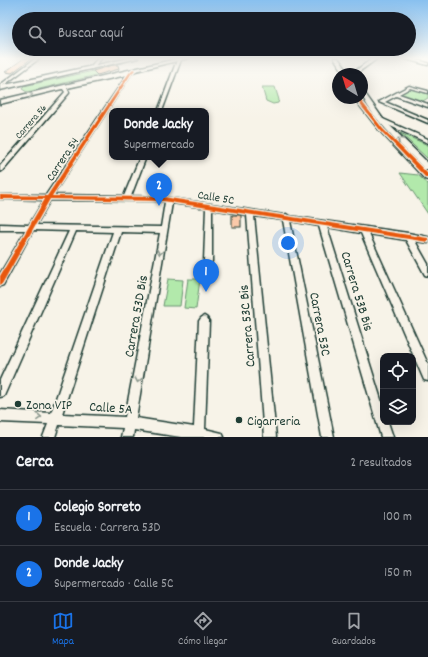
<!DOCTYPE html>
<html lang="es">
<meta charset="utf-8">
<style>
body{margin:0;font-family:Dekko,sans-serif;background:#20242c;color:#f1f3f6}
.controls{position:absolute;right:12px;bottom:12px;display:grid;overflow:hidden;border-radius:8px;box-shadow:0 4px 16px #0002}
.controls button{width:36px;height:36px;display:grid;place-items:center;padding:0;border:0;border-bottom:1px solid #363941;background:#171b24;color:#f1f3f6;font:20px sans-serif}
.compass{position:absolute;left:332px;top:68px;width:36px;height:36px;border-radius:50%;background:#171b24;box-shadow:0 4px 16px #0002;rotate:322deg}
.you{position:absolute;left:288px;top:243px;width:14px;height:14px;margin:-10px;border:3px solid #fff;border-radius:50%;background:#1a73e8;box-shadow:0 0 0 6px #1a73e833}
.badge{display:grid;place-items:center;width:26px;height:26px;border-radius:50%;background:#1a73e8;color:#fff;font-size:13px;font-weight:700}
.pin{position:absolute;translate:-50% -33px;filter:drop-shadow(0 1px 2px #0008)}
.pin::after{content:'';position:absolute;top:21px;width:14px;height:12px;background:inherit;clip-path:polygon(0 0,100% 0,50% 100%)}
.popup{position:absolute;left:109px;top:108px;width:100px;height:52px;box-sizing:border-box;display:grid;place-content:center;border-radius:8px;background:#171b24;filter:drop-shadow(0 1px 3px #0005);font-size:13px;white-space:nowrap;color:#9ea1a6}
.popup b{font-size:15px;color:#f1f3f6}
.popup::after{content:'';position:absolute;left:50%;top:100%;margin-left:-8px;border:8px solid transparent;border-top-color:#171b24}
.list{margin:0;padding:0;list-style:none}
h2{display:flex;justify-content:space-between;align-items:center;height:52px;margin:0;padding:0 16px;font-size:17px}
h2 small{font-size:13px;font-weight:400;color:#9ea1a6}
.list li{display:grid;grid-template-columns:26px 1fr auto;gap:12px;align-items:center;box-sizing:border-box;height:56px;padding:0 16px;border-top:1px solid #363941}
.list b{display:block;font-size:15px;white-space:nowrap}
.list p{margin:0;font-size:13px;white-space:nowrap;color:#9ea1a6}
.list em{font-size:13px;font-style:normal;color:#9ea1a6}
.icon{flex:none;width:22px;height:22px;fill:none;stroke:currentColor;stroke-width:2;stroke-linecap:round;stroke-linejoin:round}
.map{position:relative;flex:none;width:428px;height:437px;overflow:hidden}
.search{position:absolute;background:#171b24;box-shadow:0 4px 16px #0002;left:12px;right:12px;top:12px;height:44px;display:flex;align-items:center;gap:10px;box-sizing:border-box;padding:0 14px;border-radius:22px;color:#9ea1a6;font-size:15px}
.sheet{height:164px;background:#171b24}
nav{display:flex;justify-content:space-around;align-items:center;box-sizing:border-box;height:56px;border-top:1px solid #363941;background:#171b24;font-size:11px;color:#9ea1a6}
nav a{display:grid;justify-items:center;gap:2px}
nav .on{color:#1a73e8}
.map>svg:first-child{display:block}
.green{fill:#b2e9ab;stroke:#689370}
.building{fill:#fac9a9;stroke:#1f3d34}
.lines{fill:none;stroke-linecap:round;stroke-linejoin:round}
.minor-casing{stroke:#1f3d34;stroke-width:3}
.major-casing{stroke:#1f3d34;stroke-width:3}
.highway-casing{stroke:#1f3d34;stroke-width:3}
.minor{fill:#f7f3e8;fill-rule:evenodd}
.major{fill:#f7f3e8;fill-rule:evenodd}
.highway{fill:#f7f3e8;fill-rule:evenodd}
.cycleway-casing{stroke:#f7f3e8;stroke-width:3}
.cycleway{fill:#e8590c;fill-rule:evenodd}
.oneway{stroke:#8b988e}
.poi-dot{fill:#1f3d34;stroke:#f7f3e8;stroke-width:1.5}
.labels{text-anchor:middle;stroke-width:3.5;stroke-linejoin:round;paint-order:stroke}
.far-street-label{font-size:10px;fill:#1f3d34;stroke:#f7f3e8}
.street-label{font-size:12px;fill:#1f3d34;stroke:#f7f3e8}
.near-street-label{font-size:14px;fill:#1f3d34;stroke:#f7f3e8}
.near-poi-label{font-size:14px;fill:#1f3d34;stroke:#f7f3e8;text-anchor:start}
</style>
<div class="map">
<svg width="428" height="437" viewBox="0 0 428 437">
<rect width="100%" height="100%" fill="#f7f3e8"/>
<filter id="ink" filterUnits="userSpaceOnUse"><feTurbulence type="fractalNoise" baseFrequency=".025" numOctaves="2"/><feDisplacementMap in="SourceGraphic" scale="8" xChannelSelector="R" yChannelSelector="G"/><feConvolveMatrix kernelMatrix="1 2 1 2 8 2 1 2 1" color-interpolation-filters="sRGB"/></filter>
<g filter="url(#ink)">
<!-- green -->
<g class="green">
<path d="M98,70L97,75L27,92L22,89L24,86Z"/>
<path d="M262,87H275L279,100L278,103L273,104L266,101Z"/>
<path d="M411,87L428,94V98L421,102L399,94Z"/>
<path d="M400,133L428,145V159Z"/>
<path d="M400,173L418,175L428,184V214Z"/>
<path d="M168,279L183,280L180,306H163Z"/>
<path d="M188,279H200L196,309L184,308Z"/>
</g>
<!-- building -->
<g class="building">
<path d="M24,58H32L12,73L5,72Z"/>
<path d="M113,65H118L119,69L97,75L93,71Z"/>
<rect x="232" y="215" width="9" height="12"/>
</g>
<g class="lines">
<!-- minor casing -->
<g class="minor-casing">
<g id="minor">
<path d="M36,58H40L0,88V85Z"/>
<path d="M98,58H102L92,69H90V67Z"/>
<path d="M373,58H378L356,74H351Z"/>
<path d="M179,59L181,60L162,111H158L177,60Z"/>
<path d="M134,69L136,70L131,74L53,195L124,196L140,157H146L131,196L163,197L284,215L286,214L289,216L408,233L428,237V243L415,241L428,264V276L425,275L406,240L369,234L428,364V381L424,380L361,233L327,227L383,406V422H388L393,437H381L319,226L290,221L334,437H322L283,220L254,216L276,437H264L247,215L212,209V261L211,263L208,264L205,263L204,261L206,208L172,203L136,418L194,427L199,321L201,318L204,316L207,318L209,321L205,429L222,433L224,437H181L134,430L133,437H121L123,428L59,425L55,437H43L48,424L0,422V410L51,413L113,232L76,231L4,396L0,397V380L69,231L33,230L3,285L0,286V274L26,230H0V224L29,225L44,200L0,199V195H46L127,75L67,88L69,92V93L2,171L0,172V166L65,92L63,89H61V87L129,72ZM50,200L163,201L165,202L161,227L36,225ZM121,232L160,233L125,417L62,414Z"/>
<path d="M409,86L428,91V93L410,88L399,94L428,104V107L396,96L385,102L428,120V123L379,102Z"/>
<path d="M379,119H383L428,139V143L379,121Z"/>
</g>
</g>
<!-- major casing -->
<g class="major-casing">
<g id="major">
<path d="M334,58H338L350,74H345Z"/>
<path d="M402,58H410L428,63V65Z"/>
<path d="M362,91L364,92L383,119L428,163V169H425C411,154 362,110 362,91Z"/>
<path d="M354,98H360L384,129L428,172V180L425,179L380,131Z"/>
</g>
</g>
<!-- highway casing -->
<g class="highway-casing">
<g id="highway">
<path d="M129,58H138L0,90V86Z"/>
<path d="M180,58H189L0,104V100Z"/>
</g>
</g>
<!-- minor -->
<use href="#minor" class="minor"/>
<!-- major -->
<use href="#major" class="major"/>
<!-- highway -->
<use href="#highway" class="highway"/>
<!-- cycleway casing -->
<g class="cycleway-casing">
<g id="cycleway">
<path d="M133,69L135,70L131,74L52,196L163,197L428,238V242L163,201L50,199L2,284L0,285V276L45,199H0V195L47,196L129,73Z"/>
<path d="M355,98H359L383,129L428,174V178H426L381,131Z"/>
</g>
</g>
<!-- cycleway -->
<use href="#cycleway" class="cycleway"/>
</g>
<!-- one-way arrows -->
<defs><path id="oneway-chevron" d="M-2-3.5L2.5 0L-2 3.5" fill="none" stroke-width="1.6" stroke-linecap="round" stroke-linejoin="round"/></defs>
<g class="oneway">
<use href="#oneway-chevron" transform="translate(30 95) rotate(-13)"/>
<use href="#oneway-chevron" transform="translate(400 140) rotate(-135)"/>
<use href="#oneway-chevron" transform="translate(160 252) rotate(99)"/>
<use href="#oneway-chevron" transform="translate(138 380) rotate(101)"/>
<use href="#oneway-chevron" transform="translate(39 417) rotate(2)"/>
</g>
</g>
<!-- sky -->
<linearGradient id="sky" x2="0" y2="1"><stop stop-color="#88c0ef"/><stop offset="0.49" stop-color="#fbfaf5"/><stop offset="1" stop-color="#fbfaf5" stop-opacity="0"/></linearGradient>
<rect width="428" height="119" fill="url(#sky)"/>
<!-- markers -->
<g class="poi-dot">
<circle cx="18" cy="404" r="4"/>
<circle cx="239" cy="420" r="4"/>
</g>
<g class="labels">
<!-- far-street labels -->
<g class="far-street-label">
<text transform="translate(30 121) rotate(-49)" y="4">Carrera 56</text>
</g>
<!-- street labels -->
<g class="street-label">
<text transform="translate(62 159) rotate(-57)" y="4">Carrera 54</text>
<text transform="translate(216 197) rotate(9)" y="4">Calle 5C</text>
</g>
<!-- near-street labels -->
<g class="near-street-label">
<text transform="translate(358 291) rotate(73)" y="5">Carrera 53B Bis</text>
<text transform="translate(135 316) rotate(-80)" y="5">Carrera 53D Bis</text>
<text transform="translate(321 324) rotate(79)" y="5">Carrera 53C</text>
<text transform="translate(246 326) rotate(-95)" y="5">Carrera 53C Bis</text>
<text transform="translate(111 407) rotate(4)" y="5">Calle 5A</text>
</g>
<!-- near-poi labels -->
<g class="near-poi-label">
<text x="26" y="409">Zona VIP</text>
<text x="247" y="425">Cigarreria</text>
</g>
</g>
</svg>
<div class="controls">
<button><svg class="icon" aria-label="locate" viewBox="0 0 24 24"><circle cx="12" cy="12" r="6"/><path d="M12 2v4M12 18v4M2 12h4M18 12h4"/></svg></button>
<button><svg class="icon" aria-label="layers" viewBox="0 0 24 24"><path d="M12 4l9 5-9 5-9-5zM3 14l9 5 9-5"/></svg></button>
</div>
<svg class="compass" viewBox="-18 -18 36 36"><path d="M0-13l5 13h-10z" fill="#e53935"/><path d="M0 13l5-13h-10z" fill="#9ea1a6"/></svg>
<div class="you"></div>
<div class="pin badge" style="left:206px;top:292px">1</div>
<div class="pin badge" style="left:159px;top:206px">2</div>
<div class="popup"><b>Donde Jacky</b>Supermercado</div>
<div class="search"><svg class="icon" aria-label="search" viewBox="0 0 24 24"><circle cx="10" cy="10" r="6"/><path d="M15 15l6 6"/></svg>Buscar aquí</div>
</div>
<section class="sheet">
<h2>Cerca<small>2 resultados</small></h2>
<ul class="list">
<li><span class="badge">1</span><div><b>Colegio Sorreto</b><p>Escuela · Carrera 53D</p></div><em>100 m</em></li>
<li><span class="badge">2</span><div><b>Donde Jacky</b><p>Supermercado · Calle 5C</p></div><em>150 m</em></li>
</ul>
</section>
<nav>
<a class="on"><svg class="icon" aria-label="map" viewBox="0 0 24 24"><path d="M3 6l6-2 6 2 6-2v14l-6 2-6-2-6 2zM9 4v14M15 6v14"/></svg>Mapa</a>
<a><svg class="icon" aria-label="directions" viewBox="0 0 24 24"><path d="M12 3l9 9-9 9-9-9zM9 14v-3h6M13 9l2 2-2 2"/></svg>Cómo llegar</a>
<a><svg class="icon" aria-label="saved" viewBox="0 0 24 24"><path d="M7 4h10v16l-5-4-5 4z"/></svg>Guardados</a>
</nav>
